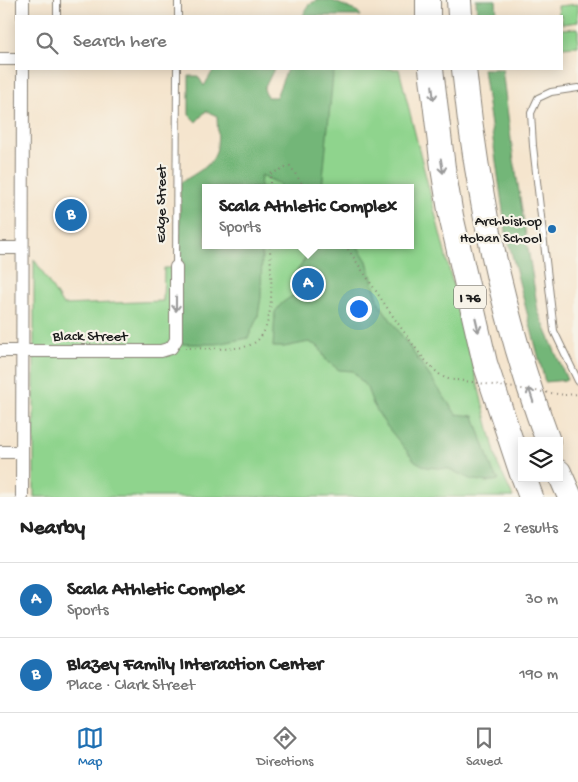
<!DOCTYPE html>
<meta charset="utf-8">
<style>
body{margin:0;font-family:"Gochi Hand",sans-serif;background:#f2f2f2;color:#222}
.controls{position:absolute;right:15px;bottom:15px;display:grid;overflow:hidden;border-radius:0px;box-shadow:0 2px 12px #0003}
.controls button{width:45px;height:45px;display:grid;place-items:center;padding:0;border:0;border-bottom:1px solid #e0e0e0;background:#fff;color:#222;font:25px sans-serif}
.you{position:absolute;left:358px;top:308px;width:18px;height:18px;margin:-12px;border:4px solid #fff;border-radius:50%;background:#1a73e8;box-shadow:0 0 0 8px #1a73e833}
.badge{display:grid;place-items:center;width:32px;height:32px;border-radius:50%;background:#1f6fb2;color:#fff;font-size:16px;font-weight:700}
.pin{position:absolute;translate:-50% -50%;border:2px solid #fff;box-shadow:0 1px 5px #0006}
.popup{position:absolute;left:202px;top:184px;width:212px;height:65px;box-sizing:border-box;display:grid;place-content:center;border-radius:0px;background:#fff;filter:drop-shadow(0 1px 4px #0005);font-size:16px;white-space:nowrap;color:#767676}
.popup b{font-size:19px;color:#222}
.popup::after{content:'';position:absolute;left:50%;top:100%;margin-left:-10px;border:10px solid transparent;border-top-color:#fff}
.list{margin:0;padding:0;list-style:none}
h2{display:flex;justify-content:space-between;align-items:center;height:65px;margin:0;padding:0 20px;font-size:21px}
h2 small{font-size:16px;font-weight:400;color:#767676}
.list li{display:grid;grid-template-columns:32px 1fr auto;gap:15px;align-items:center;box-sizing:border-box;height:75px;padding:0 20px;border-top:1px solid #e0e0e0}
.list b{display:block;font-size:19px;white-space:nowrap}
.list p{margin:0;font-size:16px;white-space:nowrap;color:#767676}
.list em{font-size:16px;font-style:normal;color:#767676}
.icon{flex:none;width:28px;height:28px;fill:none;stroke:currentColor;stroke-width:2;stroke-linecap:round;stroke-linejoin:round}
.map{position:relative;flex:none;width:578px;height:497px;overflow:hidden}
.search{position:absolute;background:#fff;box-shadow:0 2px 12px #0003;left:15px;right:15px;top:15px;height:55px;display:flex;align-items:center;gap:12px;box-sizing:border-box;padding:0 18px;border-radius:0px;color:#767676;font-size:19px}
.sheet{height:215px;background:#fff}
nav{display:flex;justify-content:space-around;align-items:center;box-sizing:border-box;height:70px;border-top:1px solid #e0e0e0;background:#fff;font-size:14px;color:#767676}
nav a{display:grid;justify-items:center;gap:2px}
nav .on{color:#1f6fb2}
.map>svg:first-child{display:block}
.green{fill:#8fd48d;stroke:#567854}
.forest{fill:#73b678;stroke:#48694a}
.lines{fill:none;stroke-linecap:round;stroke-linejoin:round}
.service-casing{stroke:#888075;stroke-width:8}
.minor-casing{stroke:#888075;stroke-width:14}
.motorway-casing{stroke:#888075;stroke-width:26}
.path{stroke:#888075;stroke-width:2;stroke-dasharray:1 4;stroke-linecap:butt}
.service{stroke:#fff;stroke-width:6}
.minor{stroke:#fff;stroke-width:12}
.motorway{stroke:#fff;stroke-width:24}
.path-bridge{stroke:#888075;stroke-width:2;stroke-dasharray:1 4;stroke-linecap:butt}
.oneway{stroke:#999}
.poi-dot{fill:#1f6fb2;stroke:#f7f3e8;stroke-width:2}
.labels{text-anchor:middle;stroke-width:4.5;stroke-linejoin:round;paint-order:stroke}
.shield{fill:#f7f3e8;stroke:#5e5c59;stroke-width:1}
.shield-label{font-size:14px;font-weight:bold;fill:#1c1c1c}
.street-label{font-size:15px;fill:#1c1c1c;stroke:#f7f3e8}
.poi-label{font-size:15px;fill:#1c1c1c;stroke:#f7f3e8;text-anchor:end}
</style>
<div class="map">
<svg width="578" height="497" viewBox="0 0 578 497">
<rect width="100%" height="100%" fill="#f7f3e8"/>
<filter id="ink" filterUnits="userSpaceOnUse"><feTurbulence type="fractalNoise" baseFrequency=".02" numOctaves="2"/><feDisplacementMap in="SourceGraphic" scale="10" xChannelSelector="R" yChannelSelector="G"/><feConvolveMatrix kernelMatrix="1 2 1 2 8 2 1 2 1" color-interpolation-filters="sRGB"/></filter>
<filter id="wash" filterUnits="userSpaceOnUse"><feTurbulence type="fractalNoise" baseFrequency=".0096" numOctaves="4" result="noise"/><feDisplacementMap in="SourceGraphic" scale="20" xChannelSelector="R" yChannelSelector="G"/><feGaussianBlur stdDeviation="1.12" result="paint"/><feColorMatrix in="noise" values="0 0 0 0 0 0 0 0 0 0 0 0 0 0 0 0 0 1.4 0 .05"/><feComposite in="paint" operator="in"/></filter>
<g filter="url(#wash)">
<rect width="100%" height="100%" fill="#f5e5ce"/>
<!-- green -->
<g class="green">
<path d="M578,4V22L562,24V16H559L558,6Z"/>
<path d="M578,28V46L562,47V29Z"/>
<path d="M317,69H399L498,465L513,497H34V259L63,305L163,301L164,268L243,266V245H410V188H243Z"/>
</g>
<!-- forest -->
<g class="forest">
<path d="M317,0H331L358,12L361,16H303L308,5Z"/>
<path d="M476,0H496L497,16H477Z"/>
<path d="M214,69H274L264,89L267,97H276L287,69H336L333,75L322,188H280V184L261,175L260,188H206V245H262L261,297L258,316L248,338L217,344H182L179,337L180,183C218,160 219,161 217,116L206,111L196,122L189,115V76H198L204,86Z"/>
<path d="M483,69H502L512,147L538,311L567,380L545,382L506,232Z"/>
<path d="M311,245H357L367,261L379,303L456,414L474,416L493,472L499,480L486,482L470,479L449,469L426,467L415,461L385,424L373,404L367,388L353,371L339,370L326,360L319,347L309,342L284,347H273L275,312L282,303L298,292L293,276L302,264Z"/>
</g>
</g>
<g filter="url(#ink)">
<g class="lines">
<!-- service casing -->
<g class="service-casing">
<g id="service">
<path d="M57,0V16"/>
<path d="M178,16V0"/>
<path d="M578,88L551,92L538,98L531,113L533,146L554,331L578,381"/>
<path d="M176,267L177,69"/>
</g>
</g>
<!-- minor casing -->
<g class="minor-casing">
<g id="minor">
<path d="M23,16V0"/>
<path d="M0,59H16"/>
<path d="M0,248H22"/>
<path d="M0,351H161L171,348L176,340V267"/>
<path d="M0,452H21"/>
<path d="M22,497L23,69"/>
</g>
</g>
<!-- motorway casing -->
<g class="motorway-casing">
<g id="motorway">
<path d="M428,0V16"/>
<path d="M459,0L460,16"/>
<path d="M431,69L443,168L451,216L485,363L522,474"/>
<path d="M464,69C477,196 503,320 548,441"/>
<path d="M559,472L570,497"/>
<path d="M524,478L531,497"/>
</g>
</g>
<!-- path -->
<g class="path">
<path d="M270,188V174L290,166L305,188"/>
<path d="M345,245C366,275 385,306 407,336C416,349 427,364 439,374C445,379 451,380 457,380"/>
<path d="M185,348C202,348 236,351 250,345C279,334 270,270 270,245"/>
<path d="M565,395L578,394"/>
</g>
<!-- service -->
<use href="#service" class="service"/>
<!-- minor -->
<use href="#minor" class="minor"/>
<!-- motorway -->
<use href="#motorway" class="motorway"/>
<!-- path-bridge -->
<path class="path-bridge" d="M457,380L565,395"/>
</g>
<!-- one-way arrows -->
<defs><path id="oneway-shaft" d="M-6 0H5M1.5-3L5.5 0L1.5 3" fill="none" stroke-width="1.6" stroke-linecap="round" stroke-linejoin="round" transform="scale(1.25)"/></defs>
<g class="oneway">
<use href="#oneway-shaft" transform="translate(433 93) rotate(84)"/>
<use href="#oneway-shaft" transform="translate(442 166) rotate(81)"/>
<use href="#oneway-shaft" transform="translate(176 304) rotate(90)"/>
<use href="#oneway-shaft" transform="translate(477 325) rotate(77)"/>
<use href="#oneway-shaft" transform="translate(531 395) rotate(-108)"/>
</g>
</g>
<!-- markers -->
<circle class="poi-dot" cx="552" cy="229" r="5"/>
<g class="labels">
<!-- shield labels -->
<rect class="shield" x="454" y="285.5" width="32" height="23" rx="4"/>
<g class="shield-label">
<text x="470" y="302">I 76</text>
</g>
<!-- street labels -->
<g class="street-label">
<text transform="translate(160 204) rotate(-90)" y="5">Edge Street</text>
<text x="90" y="340">Black Street</text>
</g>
<!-- poi labels -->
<g class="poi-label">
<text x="542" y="225">Archbishop<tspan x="542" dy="17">Hoban School</tspan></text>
</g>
</g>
</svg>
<div class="controls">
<button><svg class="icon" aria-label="layers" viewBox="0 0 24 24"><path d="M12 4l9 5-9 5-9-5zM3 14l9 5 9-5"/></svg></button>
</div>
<div class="you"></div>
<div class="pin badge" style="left:308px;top:284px">A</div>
<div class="popup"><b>Scala Athletic Complex</b>Sports</div>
<div class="pin badge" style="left:71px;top:215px">B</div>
<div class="search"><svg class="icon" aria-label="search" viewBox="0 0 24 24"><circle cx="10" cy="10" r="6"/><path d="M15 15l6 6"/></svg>Search here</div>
</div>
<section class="sheet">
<h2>Nearby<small>2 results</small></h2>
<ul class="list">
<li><span class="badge">A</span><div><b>Scala Athletic Complex</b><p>Sports</p></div><em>30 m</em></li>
<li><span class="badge">B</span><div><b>Blazey Family Interaction Center</b><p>Place · Clark Street</p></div><em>190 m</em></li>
</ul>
</section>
<nav>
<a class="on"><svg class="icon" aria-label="map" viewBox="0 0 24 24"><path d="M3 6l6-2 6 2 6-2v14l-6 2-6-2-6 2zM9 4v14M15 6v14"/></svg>Map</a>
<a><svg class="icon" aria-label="directions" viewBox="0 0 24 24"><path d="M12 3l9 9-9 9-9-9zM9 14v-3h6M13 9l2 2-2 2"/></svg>Directions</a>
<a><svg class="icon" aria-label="saved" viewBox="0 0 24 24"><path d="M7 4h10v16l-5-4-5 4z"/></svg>Saved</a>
</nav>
